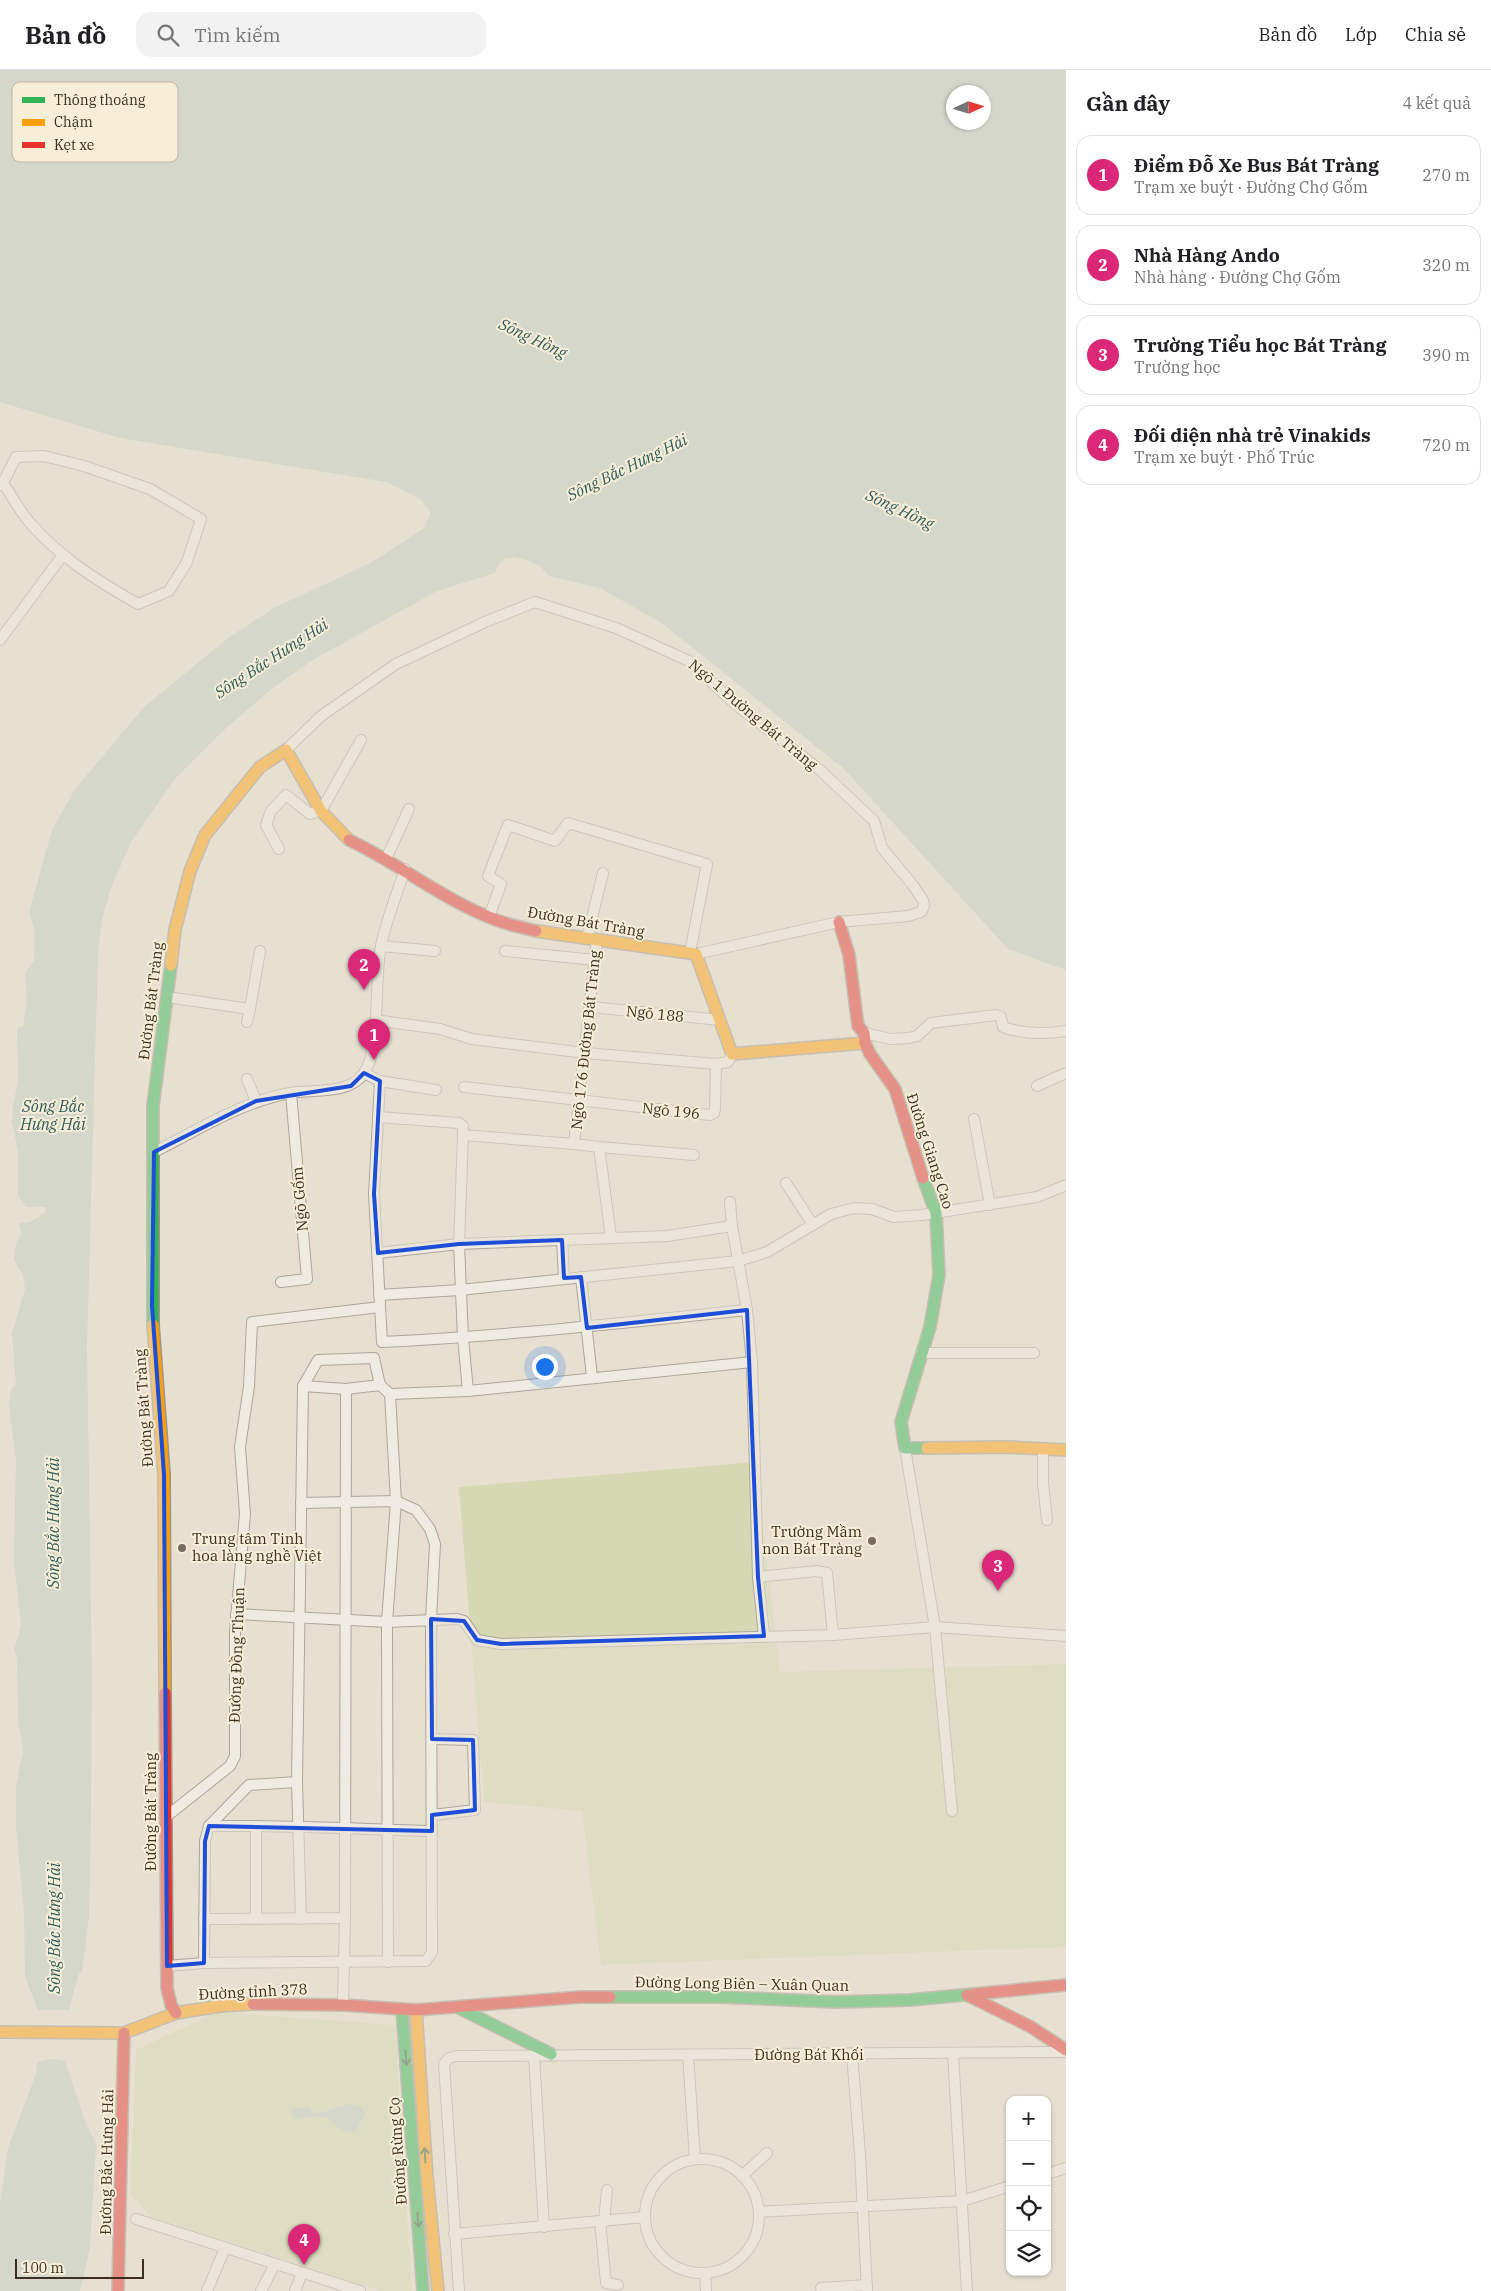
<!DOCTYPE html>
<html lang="vi">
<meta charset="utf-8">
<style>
body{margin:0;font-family:"IBM Plex Serif",serif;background:#f2f2f2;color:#202124}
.controls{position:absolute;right:15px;bottom:15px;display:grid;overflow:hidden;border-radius:10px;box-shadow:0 1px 4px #0004}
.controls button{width:45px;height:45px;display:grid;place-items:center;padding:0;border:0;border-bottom:1px solid #e0e0e0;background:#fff;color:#202124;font:25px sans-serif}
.compass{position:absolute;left:946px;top:15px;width:45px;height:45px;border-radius:50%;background:#fff;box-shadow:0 1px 4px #0004;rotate:86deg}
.scale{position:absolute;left:15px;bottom:12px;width:129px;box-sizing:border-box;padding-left:5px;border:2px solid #3d2e20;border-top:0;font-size:14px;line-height:18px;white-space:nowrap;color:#3d2e20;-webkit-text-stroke:4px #f7eed8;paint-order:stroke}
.you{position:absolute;left:544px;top:1296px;width:18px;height:18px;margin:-12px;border:4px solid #fff;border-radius:50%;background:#1a73e8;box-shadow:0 0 0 8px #1a73e833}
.badge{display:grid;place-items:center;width:32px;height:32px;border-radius:50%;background:#db2777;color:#fff;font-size:16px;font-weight:700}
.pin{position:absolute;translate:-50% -41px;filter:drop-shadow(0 1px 2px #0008)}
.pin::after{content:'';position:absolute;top:26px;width:18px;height:15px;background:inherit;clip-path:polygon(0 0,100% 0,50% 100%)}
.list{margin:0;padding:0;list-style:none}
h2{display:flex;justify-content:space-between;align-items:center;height:65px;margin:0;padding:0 20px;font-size:21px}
h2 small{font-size:16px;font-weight:400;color:#757577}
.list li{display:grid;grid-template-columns:32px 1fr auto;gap:15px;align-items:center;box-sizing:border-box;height:80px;margin:0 10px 10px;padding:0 10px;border:1px solid #e0e0e0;border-radius:15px}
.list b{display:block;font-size:19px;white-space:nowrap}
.list p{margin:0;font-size:16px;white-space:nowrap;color:#757577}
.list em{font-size:16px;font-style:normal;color:#757577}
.icon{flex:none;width:28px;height:28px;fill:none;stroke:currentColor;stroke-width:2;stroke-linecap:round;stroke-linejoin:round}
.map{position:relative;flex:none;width:1066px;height:2221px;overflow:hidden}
header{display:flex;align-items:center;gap:30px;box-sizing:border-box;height:70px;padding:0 25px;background:#fff;border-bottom:1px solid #e0e0e0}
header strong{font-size:24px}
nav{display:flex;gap:28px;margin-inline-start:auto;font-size:18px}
.search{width:350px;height:45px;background:#f2f2f2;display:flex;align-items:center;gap:12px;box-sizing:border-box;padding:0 18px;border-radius:15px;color:#757577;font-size:19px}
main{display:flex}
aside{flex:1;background:#fff}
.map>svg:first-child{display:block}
.green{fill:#d6d7b3}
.water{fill:#bcccc2;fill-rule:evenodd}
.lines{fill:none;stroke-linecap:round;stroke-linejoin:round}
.street-casing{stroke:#ada599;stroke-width:12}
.fast-casing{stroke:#9c958a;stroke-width:14}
.slow-casing{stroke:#9c958a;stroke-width:14}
.jam-casing{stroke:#9c958a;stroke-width:14}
.street{stroke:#efebe3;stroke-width:10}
.fast{stroke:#30b455;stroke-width:11}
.slow{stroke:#ff9f0a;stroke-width:11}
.jam{stroke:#e5322d;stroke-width:11}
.oneway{stroke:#385d33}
.marked{fill:none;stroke:#1d4ed8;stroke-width:4;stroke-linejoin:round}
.poi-dot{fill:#786c5e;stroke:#f7eed8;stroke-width:2}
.labels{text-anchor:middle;stroke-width:4;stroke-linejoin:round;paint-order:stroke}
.street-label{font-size:15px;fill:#3d2e20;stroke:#f7eed8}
.poi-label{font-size:15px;fill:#3d2e20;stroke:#f7eed8;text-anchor:end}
.water-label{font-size:16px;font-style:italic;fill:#2f5d5a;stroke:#f7eed8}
.key{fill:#f7eed8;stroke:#bfb4a1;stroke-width:1}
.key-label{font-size:14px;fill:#3d2e20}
</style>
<header>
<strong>Bản đồ</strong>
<div class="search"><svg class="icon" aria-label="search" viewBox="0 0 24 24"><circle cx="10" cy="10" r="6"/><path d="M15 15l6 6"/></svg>Tìm kiếm</div>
<nav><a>Bản đồ</a><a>Lớp</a><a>Chia sẻ</a></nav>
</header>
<main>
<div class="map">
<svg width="1066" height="2221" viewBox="0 0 1066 2221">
<rect width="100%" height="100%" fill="#e7e0d1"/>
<!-- green -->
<g class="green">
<path d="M755,1392L780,1602L1066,1594V1877L601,1895L582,1741L484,1732L459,1417Z"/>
<path d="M216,1942L395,1955L412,2221H380L149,2146L130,2123L136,1980Z"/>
</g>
<!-- water -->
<g class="water">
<path d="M0,0H1066V900L1008,879L843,698L660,552L600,518L549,506L541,497L530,491L515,487L505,488L498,495L495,503L437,521L311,591L273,618L224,660L175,709L131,772L110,820L102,850L98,883L87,1277L92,1606L91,1747L89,1847L82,1903L79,1902L69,1940H38L25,1907L24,1843L16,1757V1718L23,1681L18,1648L17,1589L14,1580L21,1557L14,1490L16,1391L9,1336L11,1319L16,1314L12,1264L25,1219L23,1205L14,1190L16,1173L21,1164L19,1153L29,1152L45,1143V1137H26L18,1125V1082L12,1051L13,1035L18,1013L17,959L23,955L27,931L25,903L34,891L35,862L29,842L52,760L75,719L144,637L228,568L274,538L372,492L423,459L430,446V441L419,428L386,412L120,368L0,332ZM984,22V52H954V22Z"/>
<path d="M52,1989L65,1991L86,2054L96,2074L90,2178L80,2221H0V2135L8,2078L36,2004L37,1992Z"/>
<path d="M352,2034L362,2037L365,2044L356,2061C342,2064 337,2056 327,2047H309L296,2050L292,2046V2039L308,2037L313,2043C328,2043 337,2035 352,2034Z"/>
</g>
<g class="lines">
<!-- street casing -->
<g class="street-casing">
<g id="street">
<path d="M0,415L3,413C12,426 20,442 31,454C62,489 98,511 138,534L169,521L187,492L201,449L150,419L84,396L44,386L16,387L3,413"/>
<path d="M0,570L62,486"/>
<path d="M286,680L321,646L396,594L485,552L535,532L616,558L689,591L734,633L820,700L874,751L882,778L912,814L923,830L924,836L921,842L908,846L839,852L696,884"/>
<path d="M321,741L361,670"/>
<path d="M279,779L266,755L271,741L286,725L310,744L320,740"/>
<path d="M386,789L409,739"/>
<path d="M489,847L501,814L488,806L508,755L555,771L568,753L707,794L690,883"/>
<path d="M587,868L603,803"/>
<path d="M597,869L574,1074L599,1077L611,1167"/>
<path d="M381,876L435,881"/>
<path d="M505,881L595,890"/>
<path d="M167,927L250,939L260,881"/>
<path d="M591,937L720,950"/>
<path d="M375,950L440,959L472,969L585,983L716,994L728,992L732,984"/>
<path d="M247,952L250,939"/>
<path d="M864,963L891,969L909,968L917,966L931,953L996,945L1001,947L1003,957C1022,964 1046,964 1066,961"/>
<path d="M364,1003L380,1011L374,1124L382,1272C504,1266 625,1253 747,1240"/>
<path d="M247,1009L256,1031"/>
<path d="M380,1011L436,1020"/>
<path d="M1037,1016L1066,1003"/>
<path d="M464,1017L710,1045L714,1043L715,1039L716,994"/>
<path d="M378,1047L459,1053L463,1056V1065"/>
<path d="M974,1049L990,1135"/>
<path d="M599,1077L694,1085"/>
<path d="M154,1082C198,1060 241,1032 290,1023C313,1019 350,1025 364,1003C381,979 374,907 381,876C386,850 397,824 405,799"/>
<path d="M786,1113L813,1155"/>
<path d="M730,1132L732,1156L747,1240L752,1292L758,1507L764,1566"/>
<path d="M562,1170L564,1208"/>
<path d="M378,1183L459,1174L667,1166L732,1156"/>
<path d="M581,1207L592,1307"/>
<path d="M281,1212L307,1209L291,1023"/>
<path d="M379,1225L460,1220L738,1191L767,1182L831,1144L854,1138L872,1139L894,1147L922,1145L1037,1127L1066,1115"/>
<path d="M921,1283H1034"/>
<path d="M303,1316L318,1290L374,1288L380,1315"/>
<path d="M468,1321L463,1268L459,1174L463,1065L574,1074"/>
<path d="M390,1324L468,1321L752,1292"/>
<path d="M905,1378L935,1557L952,1741"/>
<path d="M1043,1380V1413L1047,1450"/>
<path d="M758,1507L817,1501L827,1503L833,1565"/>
<path d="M236,1544L387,1552L457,1549L464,1551L477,1570L501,1574L833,1565L935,1557L1066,1566"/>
<path d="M432,1669L473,1670L475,1740L432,1745"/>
<path d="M297,1712L301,1849"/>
<path d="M167,1746L230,1696L235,1686V1562L245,1444L240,1377L249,1316L252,1252L380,1237"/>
<path d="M209,1756C283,1755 357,1759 432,1761"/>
<path d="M256,1756V1849"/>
<path d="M204,1849L345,1848L346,1319"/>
<path d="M204,1893L426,1891L432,1882L431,1549L435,1474L430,1459L416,1440L396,1431L301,1433"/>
<path d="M167,1896L204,1893L205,1771L209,1756L249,1715L297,1712L303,1316L346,1319L380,1315L390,1324L396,1431L387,1552L388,1892"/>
<path d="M343,1935L345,1848"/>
<path d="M852,1984L860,2084L867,2221"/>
<path d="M953,1984L967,2221"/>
<path d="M534,1985L544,2157"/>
<path d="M688,1985L695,2089"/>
<circle cx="702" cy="2146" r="57"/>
<path d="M1047,2104L1066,2098"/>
<path d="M742,2106L767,2083"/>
<path d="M759,2142L962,2131L1010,2116"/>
<path d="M136,2149L360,2221"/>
<path d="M600,2152L606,2213L618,2215"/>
<path d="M604,2152L607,2120"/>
<path d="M454,2164L645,2147"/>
<path d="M705,2203L706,2221"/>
<path d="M821,2218L867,2215"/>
<path d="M207,2221L225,2178"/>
<path d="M261,2221L275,2194"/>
<path d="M295,2221L302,2203"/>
<path d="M459,2221L444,1994L449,1988L457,1986L1066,1982"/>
</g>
</g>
<!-- fast casing -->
<g class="fast-casing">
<g id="fast">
<path d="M923,1108L936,1143L939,1205L930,1257L901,1352L905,1378H927"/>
<path d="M153,1255V1036L171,895"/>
<path d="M610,1927H722L836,1932L910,1930L974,1924"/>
<path d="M457,1937L551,1984"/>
<path d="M402,1939L423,2221"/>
</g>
</g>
<!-- slow casing -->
<g class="slow-casing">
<g id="slow">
<path d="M536,861L696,884L732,984L865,973"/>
<path d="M171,895L175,860L190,801L205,765L260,697L286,680L321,741L349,770"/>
<path d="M153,1255L164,1405L165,1623"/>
<path d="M927,1378L1007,1377L1066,1380"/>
<path d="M416,1940L427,2107L438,2221"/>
<path d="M0,1962L124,1963L176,1943L220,1936L253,1934"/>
</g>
</g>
<!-- jam casing -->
<g class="jam-casing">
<g id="jam">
<path d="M349,770C400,794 446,832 499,851C510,855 524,858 536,861"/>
<path d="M839,852L849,885L858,956L864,963L865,973L870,984L895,1019L923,1108"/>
<path d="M165,1623L167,1918L171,1935L176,1943"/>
<path d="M974,1924L1066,1915"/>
<path d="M967,1925L1031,1957L1066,1980"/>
<path d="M253,1934L343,1935L416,1940L580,1927H610"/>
<path d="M118,2221L124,1963"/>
</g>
</g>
<!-- street -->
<use href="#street" class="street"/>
<!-- fast -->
<use href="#fast" class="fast"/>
<!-- slow -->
<use href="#slow" class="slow"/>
<!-- jam -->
<use href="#jam" class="jam"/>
</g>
<!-- one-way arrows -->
<defs><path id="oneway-shaft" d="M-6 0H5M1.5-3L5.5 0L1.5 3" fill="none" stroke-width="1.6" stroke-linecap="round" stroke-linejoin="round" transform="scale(1.25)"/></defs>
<g class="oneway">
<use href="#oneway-shaft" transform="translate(406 1988) rotate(86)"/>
<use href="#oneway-shaft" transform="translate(425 2085) rotate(-93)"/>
<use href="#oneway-shaft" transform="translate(418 2150) rotate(86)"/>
</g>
<!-- marked area -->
<path d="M0 0H1066V2221H0ZM364,1003L380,1011L374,1124L378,1183L459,1174L562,1170L564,1208L581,1207L587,1258L747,1240L758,1507L764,1566L501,1574L477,1570L464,1551L431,1549L432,1669L473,1670L475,1740L432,1745V1761L209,1756L205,1771L204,1893L167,1896L164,1405L152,1235L154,1082L256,1031L351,1016Z" fill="#e7e0d1" fill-opacity=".55" fill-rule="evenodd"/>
<path class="marked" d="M364,1003L380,1011L374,1124L378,1183L459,1174L562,1170L564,1208L581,1207L587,1258L747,1240L758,1507L764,1566L501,1574L477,1570L464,1551L431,1549L432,1669L473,1670L475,1740L432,1745V1761L209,1756L205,1771L204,1893L167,1896L164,1405L152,1235L154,1082L256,1031L351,1016Z"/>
<!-- markers -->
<g class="poi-dot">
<circle cx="872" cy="1471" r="5"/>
<circle cx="182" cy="1478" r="5"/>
</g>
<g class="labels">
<!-- street labels -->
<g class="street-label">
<text transform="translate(753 645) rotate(40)" y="5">Ngõ 1 Đường Bát Tràng</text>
<text transform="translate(586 852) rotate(10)" y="5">Đường Bát Tràng</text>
<text transform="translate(151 931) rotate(-83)" y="5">Đường Bát Tràng</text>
<text transform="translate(655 944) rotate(6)" y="5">Ngõ 188</text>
<text transform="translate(586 970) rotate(-84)" y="5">Ngõ 176 Đường Bát Tràng</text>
<text transform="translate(671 1041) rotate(6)" y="5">Ngõ 196</text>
<text transform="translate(930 1081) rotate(72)" y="5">Đường Giang Cao</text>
<text transform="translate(300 1129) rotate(-95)" y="5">Ngõ Gốm</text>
<text transform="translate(144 1338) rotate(-94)" y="5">Đường Bát Tràng</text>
<text transform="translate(237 1585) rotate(-88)" y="5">Đường Đồng Thuận</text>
<text transform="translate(151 1742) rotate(-90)" y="5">Đường Bát Tràng</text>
<text transform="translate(742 1914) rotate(1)" y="5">Đường Long Biên – Xuân Quan</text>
<text transform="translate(253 1922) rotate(-3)" y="5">Đường tỉnh 378</text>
<text x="809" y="1990">Đường Bát Khối</text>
<text transform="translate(398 2081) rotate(-94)" y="5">Đường Rừng Cọ</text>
<text transform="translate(107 2092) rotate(-89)" y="5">Đường Bắc Hưng Hải</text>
</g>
<!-- poi labels -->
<g class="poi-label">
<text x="862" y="1467">Trường Mầm<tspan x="862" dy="17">non Bát Tràng</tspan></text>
<text x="192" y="1474" text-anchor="start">Trung tâm Tinh<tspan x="192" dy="17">hoa làng nghề Việt</tspan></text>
</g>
<!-- water labels -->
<g class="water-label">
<text transform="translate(533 268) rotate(25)" y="6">Sông Hồng</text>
<text transform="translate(627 397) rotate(-26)" y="6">Sông Bắc Hưng Hải</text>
<text transform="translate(900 439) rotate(25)" y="6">Sông Hồng</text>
<text transform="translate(271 588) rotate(-33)" y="6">Sông Bắc Hưng Hải</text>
<text x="53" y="1042">Sông Bắc<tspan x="53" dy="18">Hưng Hải</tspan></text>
<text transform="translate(53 1453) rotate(-90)" y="6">Sông Bắc Hưng Hải</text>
<text transform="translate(54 1858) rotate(-90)" y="6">Sông Bắc Hưng Hải</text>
</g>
</g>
<!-- legend -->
<rect x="12" y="12" width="166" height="80" rx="8" class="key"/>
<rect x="22" y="27" width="23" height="6" fill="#30b455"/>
<rect x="22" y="49" width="23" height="7" fill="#ff9f0a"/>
<rect x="22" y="72" width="23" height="6" fill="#e5322d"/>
<g class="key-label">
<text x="54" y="35">Thông thoáng</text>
<text x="54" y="57">Chậm</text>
<text x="54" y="80">Kẹt xe</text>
</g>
</svg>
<div class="controls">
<button>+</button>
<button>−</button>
<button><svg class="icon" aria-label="locate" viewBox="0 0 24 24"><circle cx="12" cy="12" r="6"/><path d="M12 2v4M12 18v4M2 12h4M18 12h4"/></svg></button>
<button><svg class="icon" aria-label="layers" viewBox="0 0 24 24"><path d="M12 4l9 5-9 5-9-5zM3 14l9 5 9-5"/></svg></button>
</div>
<svg class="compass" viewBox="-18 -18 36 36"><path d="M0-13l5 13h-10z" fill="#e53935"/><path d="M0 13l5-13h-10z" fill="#757577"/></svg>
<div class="scale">100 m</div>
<div class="you"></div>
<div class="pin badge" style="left:374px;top:990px">1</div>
<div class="pin badge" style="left:364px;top:920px">2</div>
<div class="pin badge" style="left:998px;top:1521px">3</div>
<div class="pin badge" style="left:304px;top:2195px">4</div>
</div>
<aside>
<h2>Gần đây<small>4 kết quả</small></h2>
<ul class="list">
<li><span class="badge">1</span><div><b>Điểm Đỗ Xe Bus Bát Tràng</b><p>Trạm xe buýt · Đường Chợ Gốm</p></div><em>270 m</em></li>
<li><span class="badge">2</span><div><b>Nhà Hàng Ando</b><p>Nhà hàng · Đường Chợ Gốm</p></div><em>320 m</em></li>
<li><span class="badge">3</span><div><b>Trường Tiểu học Bát Tràng</b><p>Trường học</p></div><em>390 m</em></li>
<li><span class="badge">4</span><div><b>Đối diện nhà trẻ Vinakids</b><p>Trạm xe buýt · Phố Trúc</p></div><em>720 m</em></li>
</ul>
</aside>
</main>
